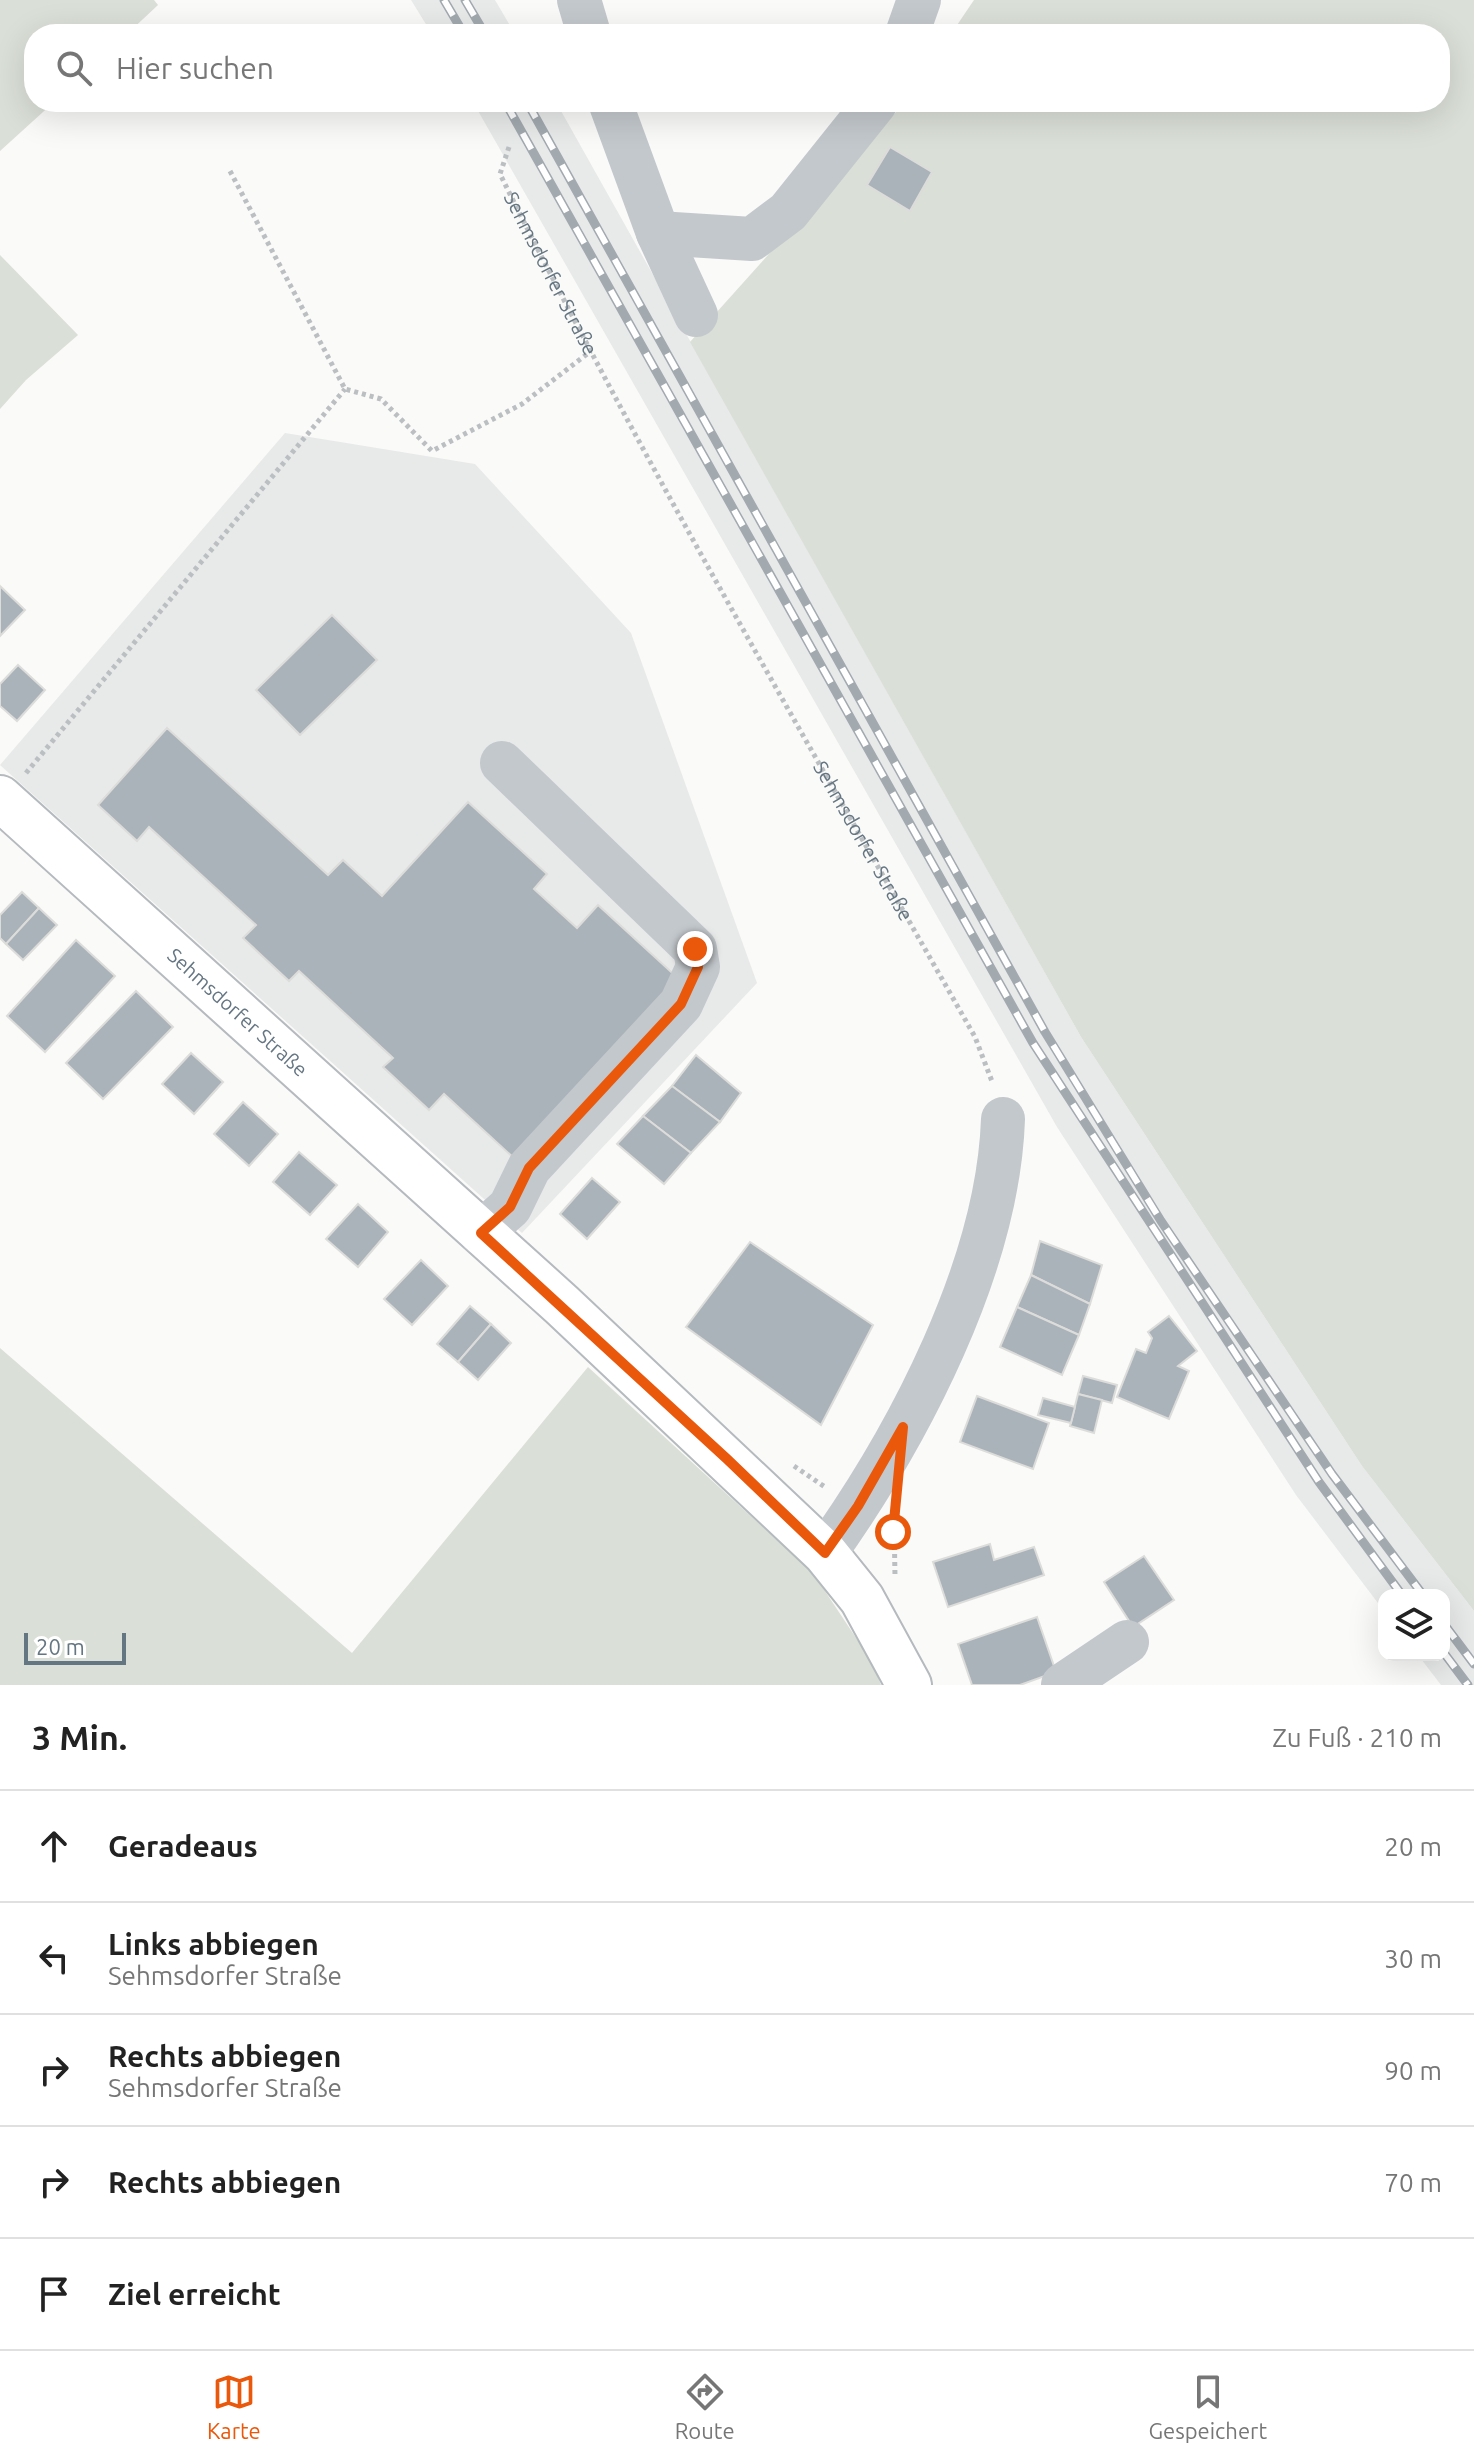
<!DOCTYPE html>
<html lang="de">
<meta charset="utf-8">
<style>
body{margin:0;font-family:Ubuntu,sans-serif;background:#f6f6f6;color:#222}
.controls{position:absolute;right:24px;bottom:24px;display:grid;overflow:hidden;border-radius:16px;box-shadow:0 8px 32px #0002}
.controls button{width:72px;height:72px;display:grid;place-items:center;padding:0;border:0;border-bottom:2px solid #e0e0e0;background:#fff;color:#222;font:40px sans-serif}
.scale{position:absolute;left:24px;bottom:20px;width:102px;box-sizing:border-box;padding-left:8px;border:4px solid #657683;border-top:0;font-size:22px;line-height:28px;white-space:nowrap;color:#657683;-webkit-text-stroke:6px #fff;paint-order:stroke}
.stop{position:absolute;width:24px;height:24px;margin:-18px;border:6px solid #ea580c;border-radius:50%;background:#fff}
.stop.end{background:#ea580c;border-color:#fff;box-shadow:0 2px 8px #0008}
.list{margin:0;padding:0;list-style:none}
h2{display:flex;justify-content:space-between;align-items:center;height:104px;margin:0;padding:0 32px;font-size:34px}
h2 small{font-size:26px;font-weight:400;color:#767676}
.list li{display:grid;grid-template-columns:52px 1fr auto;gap:24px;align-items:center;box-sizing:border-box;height:112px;padding:0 32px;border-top:2px solid #e0e0e0}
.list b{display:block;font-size:30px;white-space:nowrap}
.list p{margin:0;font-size:26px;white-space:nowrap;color:#767676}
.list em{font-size:26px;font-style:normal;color:#767676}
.icon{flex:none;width:44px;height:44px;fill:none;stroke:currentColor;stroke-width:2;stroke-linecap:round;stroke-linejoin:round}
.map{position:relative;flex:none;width:1474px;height:1685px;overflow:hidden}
.search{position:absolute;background:#fff;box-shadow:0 8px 32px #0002;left:24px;right:24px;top:24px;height:88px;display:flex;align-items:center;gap:20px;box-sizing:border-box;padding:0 28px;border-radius:32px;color:#767676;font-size:30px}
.sheet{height:664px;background:#fff}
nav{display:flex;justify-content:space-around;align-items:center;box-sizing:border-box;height:112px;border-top:2px solid #e0e0e0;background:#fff;font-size:22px;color:#767676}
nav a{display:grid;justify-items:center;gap:4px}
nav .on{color:#ea580c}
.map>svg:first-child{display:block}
.built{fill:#e8e9e9}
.green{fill:#dadfd7}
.building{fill:#aab3b9;stroke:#dcdcda;stroke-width:2}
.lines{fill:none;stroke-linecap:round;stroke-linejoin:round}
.major-casing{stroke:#b5babe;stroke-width:48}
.path{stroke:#bbbfc2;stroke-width:5;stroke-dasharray:4 4;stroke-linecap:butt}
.minor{stroke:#c3c8cc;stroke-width:44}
.major{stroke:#fff;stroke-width:44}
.rail-casing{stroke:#a2aab0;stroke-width:9}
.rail{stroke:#fff;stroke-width:6;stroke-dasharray:18;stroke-linecap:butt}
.route{stroke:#ea580c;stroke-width:10}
.labels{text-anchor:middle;stroke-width:8;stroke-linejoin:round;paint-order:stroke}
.street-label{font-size:20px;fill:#657683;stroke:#fff}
</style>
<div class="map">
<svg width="1474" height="1685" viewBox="0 0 1474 1685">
<rect width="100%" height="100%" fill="#fafaf8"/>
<!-- built -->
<g class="built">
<path d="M411,0H495L515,34H432Z"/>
<path d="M473,102H556L1081,1037L1362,1466L1474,1611V1685H1441L1418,1655H1444V1595H1384V1611L1296,1495L1057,1127Z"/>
<path d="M285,433L475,464L631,633L757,983L522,1233L0,765Z"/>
</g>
<!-- green -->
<g class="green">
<path d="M0,0H154L158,5L127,34H34V102H54L0,151Z"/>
<path d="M974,0H1474V1611L1362,1466L1081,1037L690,342L905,102H1440V34H951Z"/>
<path d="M0,255L78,335L26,380L0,409Z"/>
<path d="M0,1348L352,1653L588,1367L813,1573L872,1662L881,1685H0Z"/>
</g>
<!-- building -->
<g class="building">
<path d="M890,147L932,172L910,211L867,185Z"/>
<path d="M0,586L25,610L0,636Z"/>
<path d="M332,615L377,660L300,735L256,690Z"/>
<path d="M18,665L45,690L17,721L0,706V684Z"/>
<path d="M167,728L328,875L343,860L382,896L468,802L547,874L534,889L577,928L598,905L680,980L516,1160L444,1094L429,1110L383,1067L393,1058L299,971L289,981L243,938L256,925L149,827L137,841L98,805Z"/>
<path d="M22,892L39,908L6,944L0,938V915Z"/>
<path d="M39,908L57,925L23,960L6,944Z"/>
<path d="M76,940L115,976L45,1052L7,1016Z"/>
<path d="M136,991L173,1027L103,1099L66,1063Z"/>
<path d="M191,1053L223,1082L194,1114L162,1084Z"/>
<path d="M696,1055L741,1093L720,1122L672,1086Z"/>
<path d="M672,1086L720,1122L691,1153L643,1116Z"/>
<path d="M243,1102L278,1134L249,1166L214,1134Z"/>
<path d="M643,1116L691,1153L664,1184L617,1144Z"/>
<path d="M299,1152L337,1185L310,1215L273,1182Z"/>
<path d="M592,1178L620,1202L587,1239L560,1214Z"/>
<path d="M358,1204L388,1232L358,1267L326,1239Z"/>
<path d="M1040,1241L1102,1265L1090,1304L1031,1275Z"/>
<path d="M750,1242L873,1325L821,1425L686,1327Z"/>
<path d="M421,1260L448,1286L412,1325L384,1299Z"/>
<path d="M1031,1275L1090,1304L1079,1335L1017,1307Z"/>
<path d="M470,1306L491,1324L458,1362L437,1344Z"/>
<path d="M1017,1307L1079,1335L1062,1375L1000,1347Z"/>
<path d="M1169,1316L1197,1351L1178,1366L1189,1371L1169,1419L1117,1397L1136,1349L1146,1353L1152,1338L1148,1332Z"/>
<path d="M491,1324L511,1343L478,1380L458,1362Z"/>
<path d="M1083,1376L1117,1385L1112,1403L1078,1394Z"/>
<path d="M1078,1394L1102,1400L1094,1433L1070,1426Z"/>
<path d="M977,1396L1049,1423L1033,1469L960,1442Z"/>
<path d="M1043,1398L1075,1407L1071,1423L1038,1415Z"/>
<path d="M990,1544L994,1560L1034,1547L1044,1575L948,1607L933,1562Z"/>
<path d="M1144,1556L1174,1600L1133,1627L1104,1582Z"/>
<path d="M1037,1617L1056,1672L1020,1685H972L958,1644Z"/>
</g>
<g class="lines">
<!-- major casing -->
<g class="major-casing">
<g id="major">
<path id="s2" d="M0,798L562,1305L825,1553L862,1599L909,1685"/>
</g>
</g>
<!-- path -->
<g class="path">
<path id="s1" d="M509,147L500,174C646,469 813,751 975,1037L993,1084"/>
<path d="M230,171L345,389L381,399L432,451L522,404L591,351"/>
<path d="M26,773L345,389"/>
<path d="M794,1466L825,1487"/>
<path d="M894,1522L895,1576"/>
</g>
<!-- minor -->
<g class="minor">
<path d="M579,0L589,34"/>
<path d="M907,34L919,0"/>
<path d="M610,102L658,233L696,315"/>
<path d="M658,233L752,239L788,212L876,102"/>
<path d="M481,1233L510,1207L529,1168L681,1004L698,967L695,949L502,763"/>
<path d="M825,1553C909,1435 998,1266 1003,1119"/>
<path d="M1063,1685L1127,1642"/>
</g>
<!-- major -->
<use href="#major" class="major"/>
<!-- rail casing -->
<g class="rail-casing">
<g id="rail">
<path d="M444,0L464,34"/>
<path d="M465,0L485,34"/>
<path d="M505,102L1033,1043L1319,1482L1402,1595"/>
<path d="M527,102L1045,1032L1161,1221L1332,1474L1423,1595"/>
<path d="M1444,1624L1474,1664"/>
<path d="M1444,1653L1468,1685"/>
</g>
</g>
<!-- rail -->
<use href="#rail" class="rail"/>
</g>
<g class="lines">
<!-- route -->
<path class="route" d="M695,949L698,967L681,1004L529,1168L510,1207L481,1233L727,1459L825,1553L858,1506L903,1427L893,1532"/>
</g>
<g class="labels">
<!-- street labels -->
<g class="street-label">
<text dy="7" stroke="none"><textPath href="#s1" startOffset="140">Sehmsdorfer Straße</textPath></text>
<text dy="7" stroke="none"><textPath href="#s1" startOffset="788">Sehmsdorfer Straße</textPath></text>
<text dy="7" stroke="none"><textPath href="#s2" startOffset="320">Sehmsdorfer Straße</textPath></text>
</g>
</g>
</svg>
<div class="controls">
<button><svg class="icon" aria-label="layers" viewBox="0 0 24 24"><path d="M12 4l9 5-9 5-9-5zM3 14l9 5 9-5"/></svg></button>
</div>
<div class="scale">20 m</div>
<div class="stop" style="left:893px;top:1532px"></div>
<div class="stop end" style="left:695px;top:949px"></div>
<div class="search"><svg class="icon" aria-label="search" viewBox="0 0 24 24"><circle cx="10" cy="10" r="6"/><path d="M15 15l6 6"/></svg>Hier suchen</div>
</div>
<section class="sheet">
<h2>3 Min.<small>Zu Fuß · 210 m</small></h2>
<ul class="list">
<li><svg class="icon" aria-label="ahead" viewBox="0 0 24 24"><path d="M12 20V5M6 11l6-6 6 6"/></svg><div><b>Geradeaus</b></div><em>20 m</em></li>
<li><svg class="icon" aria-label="left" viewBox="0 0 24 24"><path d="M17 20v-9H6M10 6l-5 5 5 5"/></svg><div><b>Links abbiegen</b><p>Sehmsdorfer Straße</p></div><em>30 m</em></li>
<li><svg class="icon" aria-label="right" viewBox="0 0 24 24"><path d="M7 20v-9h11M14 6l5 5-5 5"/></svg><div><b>Rechts abbiegen</b><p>Sehmsdorfer Straße</p></div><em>90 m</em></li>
<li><svg class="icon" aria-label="right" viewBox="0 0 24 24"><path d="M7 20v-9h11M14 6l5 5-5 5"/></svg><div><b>Rechts abbiegen</b></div><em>70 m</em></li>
<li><svg class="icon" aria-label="arrive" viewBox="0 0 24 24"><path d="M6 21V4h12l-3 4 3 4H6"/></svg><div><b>Ziel erreicht</b></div></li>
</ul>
</section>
<nav>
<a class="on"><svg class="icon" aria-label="map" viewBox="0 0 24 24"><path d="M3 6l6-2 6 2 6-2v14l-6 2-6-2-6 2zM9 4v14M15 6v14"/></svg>Karte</a>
<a><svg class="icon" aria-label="directions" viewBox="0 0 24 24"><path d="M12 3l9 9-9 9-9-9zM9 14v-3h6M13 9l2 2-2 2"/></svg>Route</a>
<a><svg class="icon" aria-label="saved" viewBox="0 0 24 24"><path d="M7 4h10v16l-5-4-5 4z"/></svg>Gespeichert</a>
</nav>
